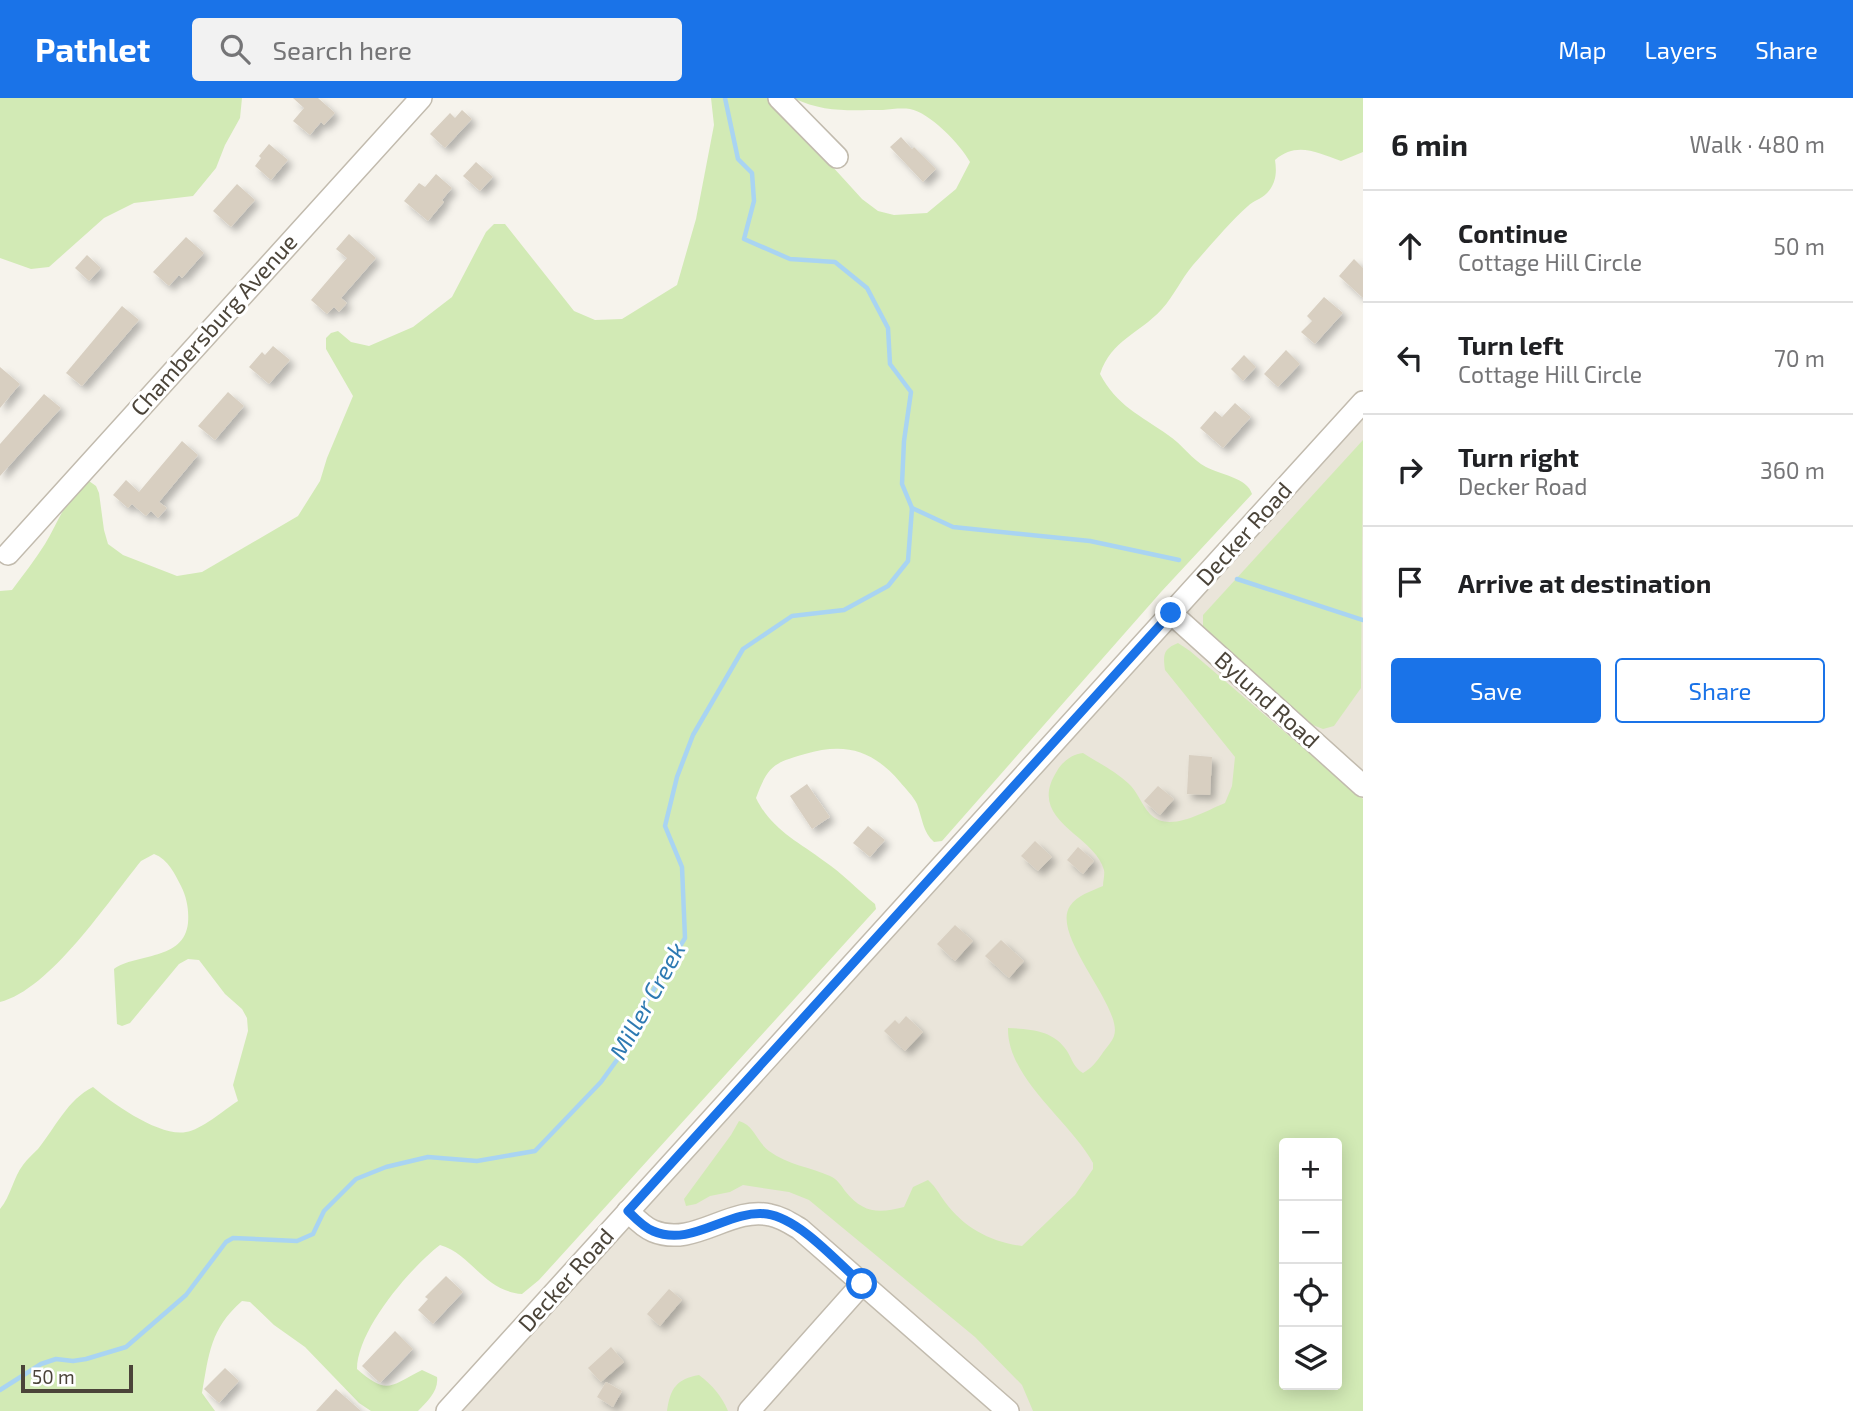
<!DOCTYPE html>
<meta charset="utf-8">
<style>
body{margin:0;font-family:"Exo 2",sans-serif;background:#f2f2f2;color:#202124}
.controls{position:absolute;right:21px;bottom:21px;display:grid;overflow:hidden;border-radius:7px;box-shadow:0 4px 18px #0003}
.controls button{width:63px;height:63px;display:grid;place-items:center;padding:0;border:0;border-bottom:2px solid #e0e0e0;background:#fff;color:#202124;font:35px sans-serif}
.scale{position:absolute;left:21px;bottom:18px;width:112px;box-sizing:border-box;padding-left:7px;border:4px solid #4b4439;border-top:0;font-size:19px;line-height:24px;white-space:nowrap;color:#4b4439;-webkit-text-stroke:5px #fff;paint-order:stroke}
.stop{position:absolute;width:21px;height:21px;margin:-16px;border:5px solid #1a73e8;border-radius:50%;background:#fff}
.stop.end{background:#1a73e8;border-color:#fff;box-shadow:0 2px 7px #0008}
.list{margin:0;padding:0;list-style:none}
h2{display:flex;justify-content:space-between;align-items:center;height:91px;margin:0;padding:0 28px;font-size:30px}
h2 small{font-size:23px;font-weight:400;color:#757577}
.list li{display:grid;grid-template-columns:46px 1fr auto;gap:21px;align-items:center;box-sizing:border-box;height:112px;padding:0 28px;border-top:2px solid #e0e0e0}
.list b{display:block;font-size:26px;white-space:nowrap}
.list p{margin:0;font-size:23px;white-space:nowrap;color:#757577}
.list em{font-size:23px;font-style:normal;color:#757577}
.actions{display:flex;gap:14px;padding:21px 28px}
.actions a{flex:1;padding:16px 0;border:2px solid #1a73e8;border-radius:7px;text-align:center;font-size:24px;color:#1a73e8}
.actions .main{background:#1a73e8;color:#fff}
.icon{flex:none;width:38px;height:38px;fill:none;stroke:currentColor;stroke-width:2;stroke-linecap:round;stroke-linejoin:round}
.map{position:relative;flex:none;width:1363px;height:1313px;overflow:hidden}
header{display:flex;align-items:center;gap:42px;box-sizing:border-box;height:98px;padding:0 35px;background:#1a73e8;color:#fff}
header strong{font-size:33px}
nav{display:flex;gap:38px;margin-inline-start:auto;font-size:24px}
.search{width:490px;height:63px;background:#f2f2f2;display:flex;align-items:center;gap:18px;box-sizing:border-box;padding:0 24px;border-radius:7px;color:#757577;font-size:26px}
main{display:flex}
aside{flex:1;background:#fff}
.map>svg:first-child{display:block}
.residential{fill:#eae5da;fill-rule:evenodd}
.green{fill:#d2eab5;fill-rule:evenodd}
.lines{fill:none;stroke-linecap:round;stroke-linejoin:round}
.stream{stroke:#a9d4f2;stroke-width:4.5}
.building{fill:#d8cfc1;filter:url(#shadow)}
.minor-casing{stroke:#c2bbae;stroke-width:24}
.minor{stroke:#fff;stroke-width:21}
.route{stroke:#1a73e8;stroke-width:9}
.labels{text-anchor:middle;stroke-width:6;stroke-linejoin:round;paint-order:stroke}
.street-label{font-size:23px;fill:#4b4439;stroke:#fff}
.water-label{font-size:24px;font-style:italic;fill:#2e7ab2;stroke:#fff}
</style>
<header>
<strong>Pathlet</strong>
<div class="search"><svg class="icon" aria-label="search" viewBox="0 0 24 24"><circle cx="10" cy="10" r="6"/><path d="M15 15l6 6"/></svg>Search here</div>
<nav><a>Map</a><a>Layers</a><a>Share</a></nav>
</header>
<main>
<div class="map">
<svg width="1363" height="1313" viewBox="0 0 1363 1313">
<defs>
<filter id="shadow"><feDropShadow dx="5" dy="5" stdDeviation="3.5" flood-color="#0004"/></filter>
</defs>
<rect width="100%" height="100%" fill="#f6f3ec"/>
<!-- residential -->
<path class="residential" d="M1363,305V1313H449ZM1284,1045H1337V1287H1284Z"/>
<!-- green -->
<g class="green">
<path d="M0,0H242L240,20L225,47L216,70L193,98L134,105L104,120L49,169L31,171L0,160Z"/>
<path d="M711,0H770L862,101L878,113L894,117L927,115L956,91L970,64C961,47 929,14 910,11C902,10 891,11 883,12C848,12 825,15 793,0H1363V54L1341,63C1317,55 1297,43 1275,62C1277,75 1276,86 1266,96C1261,101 1253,103 1248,108C1228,126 1211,147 1193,167C1181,181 1174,198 1162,211C1138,237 1112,241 1100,276C1117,308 1140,317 1168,337C1182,346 1192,362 1206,369C1219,376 1248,380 1252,396L1161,494L942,743L934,744C923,735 922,719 917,706C913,698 906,691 900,684C873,652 845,644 805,656C773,665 768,668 756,700C771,731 797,743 824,763C842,775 858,792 875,806L876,811L539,1182L522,1196C483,1193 471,1155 440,1147C410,1170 357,1232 357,1271C387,1297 389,1289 422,1272L437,1279C439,1293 427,1304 418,1313H371L359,1305L305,1249L274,1227L250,1204L242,1203C210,1231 209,1256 202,1295L215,1313H0V1111C11,1098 13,1080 23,1067C27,1061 33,1056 38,1051C55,1030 68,1001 93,989C113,1006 160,1039 186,1034C201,1032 224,1012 238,1003L233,987L248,933L247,920L242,911L225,896L199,862L188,861L179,866L130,925L122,928L117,926L114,871C136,855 184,863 188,825C189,812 187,800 181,788C175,776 168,761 154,756L141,763C109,802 50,892 0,904V493L12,492C23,477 35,462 45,446C57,427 68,394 89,383L96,388L99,395L104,432L108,446L123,457L177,478L202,474L298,418L320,383L327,360L353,298L326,251V240L331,235L338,233L351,244L369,248L413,229L452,199L486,134L494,126H505L574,213L595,222L622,221L677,187L696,121L714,27Z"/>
<path d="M1363,342L1361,590L1334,628L1323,631L1300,622L1203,531V517Z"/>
<path d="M1178,545L1190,553L1363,701V1313H1033L1022,1287L975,1239L809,1102L789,1094L743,1087L730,1094L710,1098L696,1106L686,1108L684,1101L731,1037L739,1023C754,1027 757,1044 769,1053C788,1067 810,1069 830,1078C837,1081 841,1087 845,1093C863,1115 878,1116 904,1109L913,1089L928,1082C936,1089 939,1096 945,1104C964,1130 991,1144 1022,1148L1075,1097L1093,1071V1065C1070,1023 1007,980 1008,930C1030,931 1054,932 1067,953C1072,961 1074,970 1083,975C1092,970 1096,964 1102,956C1105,951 1112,944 1114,938C1124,910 1050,837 1070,808C1077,797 1092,793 1103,788C1103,783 1105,776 1104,772C1095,736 1025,723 1057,673C1062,664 1072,656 1083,655C1097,664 1115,673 1128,685C1138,694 1141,706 1150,716C1169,736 1205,713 1225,705L1232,688L1235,659L1165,572C1163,557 1163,551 1178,545ZM1284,1045H1337V1287H1284Z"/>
<path d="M699,1277C713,1288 721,1297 728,1313H667C670,1290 677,1281 699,1277Z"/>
</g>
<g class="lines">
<!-- stream -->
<g class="stream">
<path d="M912,410L953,429L1090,443L1179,462"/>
<path d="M1237,481L1363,522"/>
<path d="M0,1292L41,1266L56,1261L73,1263L86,1261L126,1249L186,1197L226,1144L233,1140L297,1143L313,1136L324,1113L356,1081L386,1069L428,1059L477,1063L535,1053L601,984L630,944L645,906L685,840L682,769L665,728L677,679L693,637L743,551L792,518L844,512L888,488L908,463L912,410L902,386L904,343L911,294L890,266L888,230L867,190L835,164L790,161L744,141L754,103L752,75L738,61L725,0"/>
</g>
</g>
<!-- building -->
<g class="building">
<path d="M293,0H318L335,15L324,27L321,24L310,37L293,23L304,10Z"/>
<path d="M462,12L472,21L445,50L430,36L450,15L455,20Z"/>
<path d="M901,39L912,51L914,49L936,71L923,84L890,49Z"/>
<path d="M269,46L288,62L271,82L255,68L261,60L259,58Z"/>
<path d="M476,64L493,79L480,93L463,78Z"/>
<path d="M436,76L452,90L442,102L444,104L428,123L404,103L419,85L425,89Z"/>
<path d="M237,86L255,102L231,129L213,113Z"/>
<path d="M349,136L376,160L341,200L347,205L339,214L334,209L327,216L311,202L347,160L336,151Z"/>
<path d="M186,139L204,155L182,180L179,177L169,188L153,174Z"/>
<path d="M87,157L101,170L89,183L75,170Z"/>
<path d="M1354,161L1363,170V200L1339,178Z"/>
<path d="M1324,199L1343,215L1315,246L1301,234L1312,223L1307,218Z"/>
<path d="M122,208L139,222L82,288L66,275Z"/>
<path d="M273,248L290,262L269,286L249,269L262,254L265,257Z"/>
<path d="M1286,252L1300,266L1278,289L1264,276Z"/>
<path d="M1244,257L1256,269L1243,283L1231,271Z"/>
<path d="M0,269L20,286L0,310Z"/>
<path d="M228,294L244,308L215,342L198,328Z"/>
<path d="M44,296L61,310L0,378V346Z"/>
<path d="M1235,305L1251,319L1223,350L1200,330L1215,313L1222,319Z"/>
<path d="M182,343L198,357L159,404L167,410L158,420L151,413L146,418L132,406L128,410L113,397L126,382L139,394Z"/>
<path d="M1189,657L1212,659L1210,697L1187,696Z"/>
<path d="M807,686L830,719L812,731L790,698Z"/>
<path d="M1158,688L1174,701L1160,717L1144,703Z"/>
<path d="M868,728L885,742L870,759L853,745Z"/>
<path d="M1035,743L1052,759L1038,773L1021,758Z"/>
<path d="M1078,749L1094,763L1083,776L1067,762Z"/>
<path d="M955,827L973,843L955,863L937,846Z"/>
<path d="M1001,842L1024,863L1009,880L985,858Z"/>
<path d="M906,918L923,934L905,953L884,933L895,922L899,926Z"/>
<path d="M446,1178L463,1194L433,1226L418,1212L428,1201L425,1199Z"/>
<path d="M669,1191L682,1202L660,1228L647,1216Z"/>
<path d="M395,1233L413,1251L380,1285L362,1268Z"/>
<path d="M611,1249L624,1264L601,1284L588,1270Z"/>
<path d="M225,1270L239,1283L219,1305L204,1291Z"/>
<path d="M606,1284L622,1293L613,1309L597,1299Z"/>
<path d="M336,1291L361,1313H316Z"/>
</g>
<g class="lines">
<!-- minor casing -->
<g class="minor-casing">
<g id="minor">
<path d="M779,0L837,59"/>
<path d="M8,456L421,0"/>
<path d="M1171,515L1363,688"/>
<path d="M628,1113C635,1120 643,1129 653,1133C694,1150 730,1108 770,1117C781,1119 790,1125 800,1131L1008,1313"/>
<path d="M447,1313L1363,304"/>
<path d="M749,1313L862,1186"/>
</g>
</g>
<!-- minor -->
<use href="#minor" class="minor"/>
</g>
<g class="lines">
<!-- route -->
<path class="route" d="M862,1186C837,1164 800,1121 767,1116C728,1111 692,1150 653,1133C643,1129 635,1120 628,1113L1171,515"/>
</g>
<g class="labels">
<!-- street labels -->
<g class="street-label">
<text transform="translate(214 227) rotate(-48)" y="8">Chambersburg Avenue</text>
<text transform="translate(1244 436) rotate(-48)" y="8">Decker Road</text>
<text transform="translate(1267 602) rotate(42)" y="8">Bylund Road</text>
<text transform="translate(566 1182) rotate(-48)" y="8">Decker Road</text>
</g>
<!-- water labels -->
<g class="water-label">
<text transform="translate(648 903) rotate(-61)" y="8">Miller Creek</text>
</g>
</g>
</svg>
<div class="controls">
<button>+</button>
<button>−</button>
<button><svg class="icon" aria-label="locate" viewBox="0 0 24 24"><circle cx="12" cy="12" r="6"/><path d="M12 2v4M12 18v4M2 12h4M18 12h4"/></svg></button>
<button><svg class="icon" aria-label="layers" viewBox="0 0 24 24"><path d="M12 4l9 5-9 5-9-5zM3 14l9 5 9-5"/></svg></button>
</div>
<div class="scale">50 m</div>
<div class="stop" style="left:862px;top:1186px"></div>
<div class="stop end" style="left:1171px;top:515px"></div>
</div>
<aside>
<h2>6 min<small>Walk · 480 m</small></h2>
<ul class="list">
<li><svg class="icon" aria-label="ahead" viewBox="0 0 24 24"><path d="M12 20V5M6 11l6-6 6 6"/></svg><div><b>Continue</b><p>Cottage Hill Circle</p></div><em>50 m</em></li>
<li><svg class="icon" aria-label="left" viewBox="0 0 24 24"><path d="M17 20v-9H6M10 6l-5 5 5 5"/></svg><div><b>Turn left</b><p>Cottage Hill Circle</p></div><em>70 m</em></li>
<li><svg class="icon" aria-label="right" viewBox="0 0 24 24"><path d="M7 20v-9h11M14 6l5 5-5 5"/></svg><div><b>Turn right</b><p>Decker Road</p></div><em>360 m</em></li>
<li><svg class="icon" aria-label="arrive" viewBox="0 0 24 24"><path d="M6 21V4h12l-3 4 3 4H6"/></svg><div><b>Arrive at destination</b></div></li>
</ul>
<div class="actions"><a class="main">Save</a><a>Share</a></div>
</aside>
</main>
